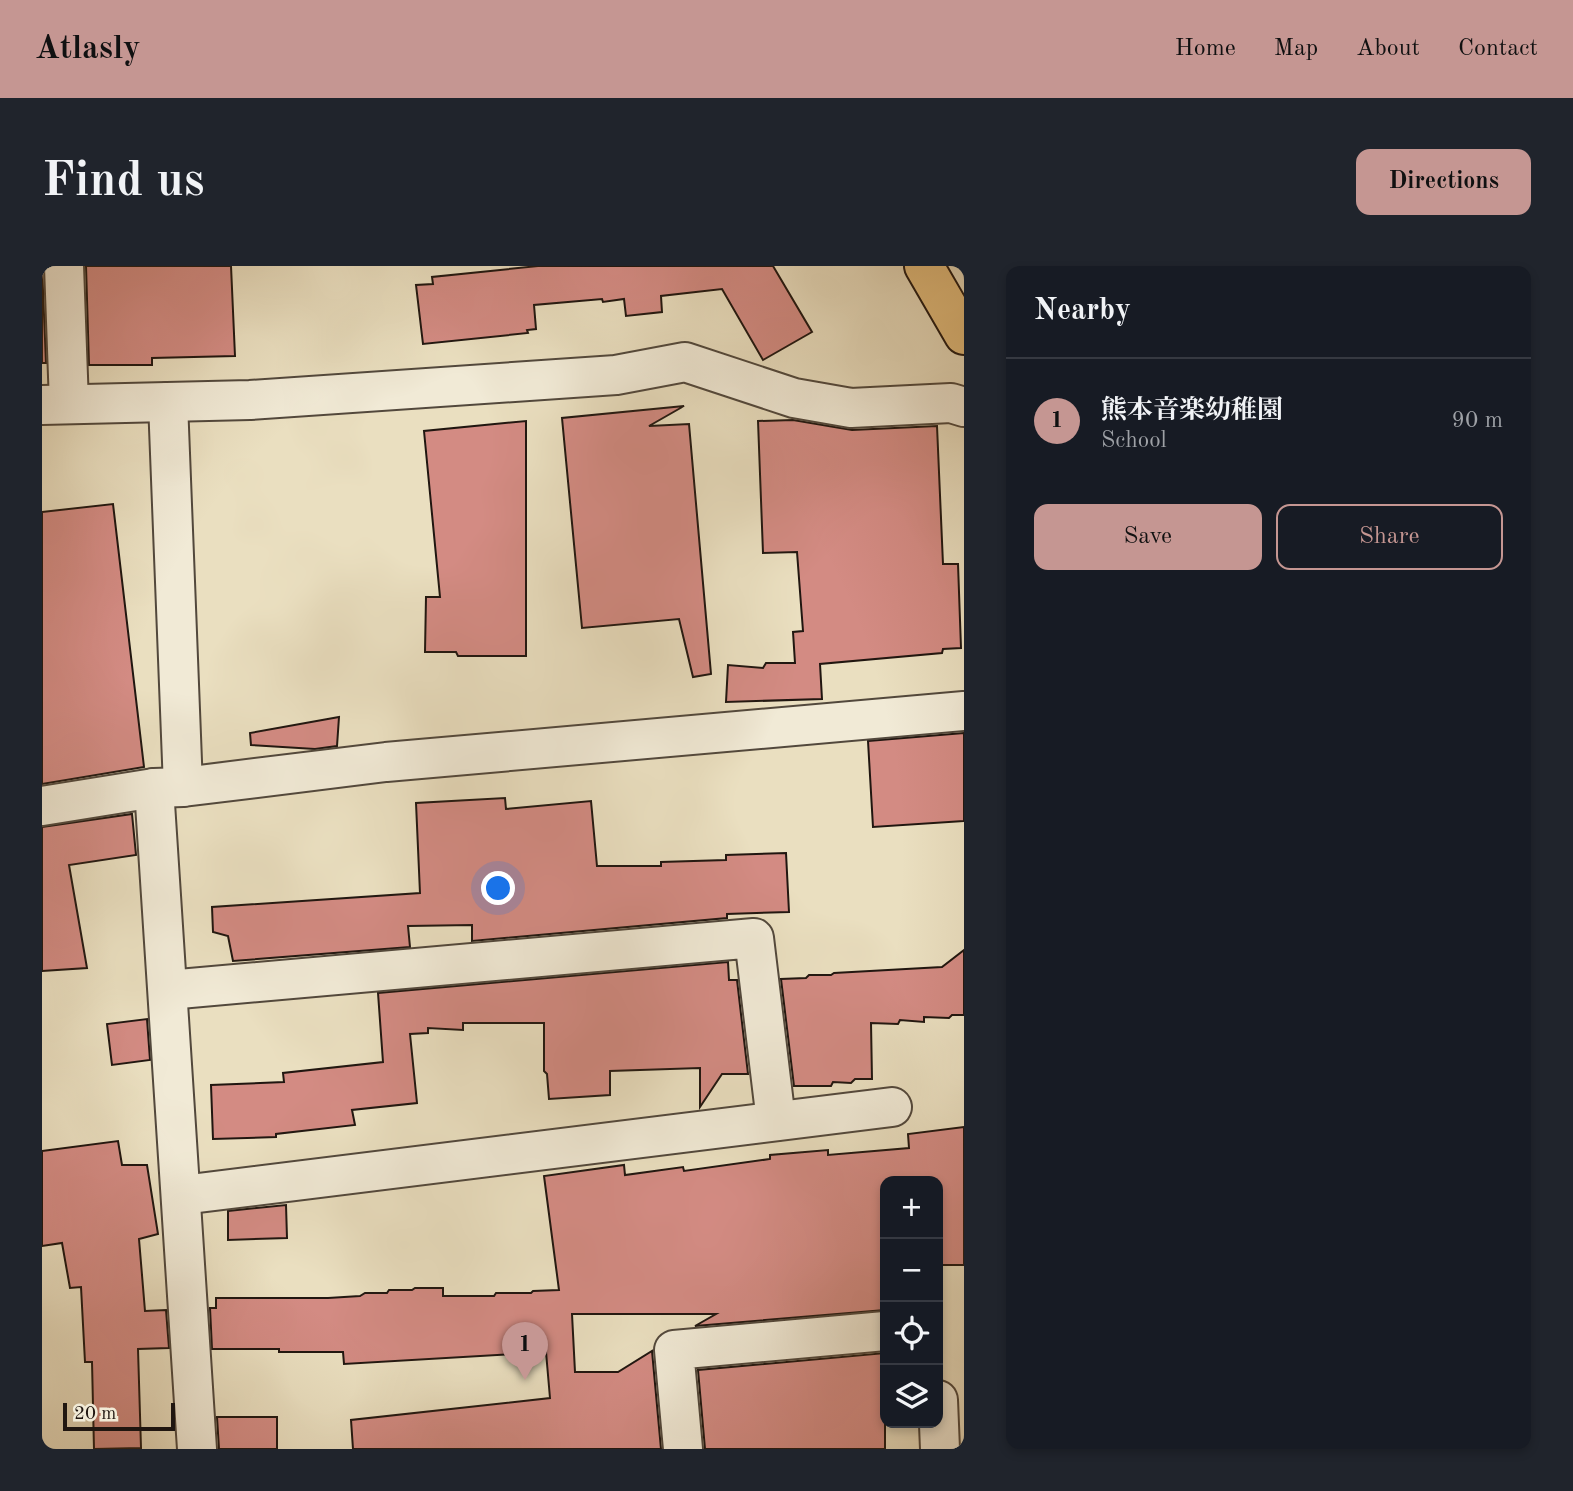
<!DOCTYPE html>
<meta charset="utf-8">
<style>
body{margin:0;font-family:"Old Standard TT","Noto Serif JP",serif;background:#20242c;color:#f1f3f6}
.controls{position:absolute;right:21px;bottom:21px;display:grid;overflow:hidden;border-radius:14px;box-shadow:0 4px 10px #0003}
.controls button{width:63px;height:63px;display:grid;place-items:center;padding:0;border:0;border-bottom:2px solid #363941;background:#171b24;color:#f1f3f6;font:35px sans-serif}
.scale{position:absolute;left:21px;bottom:18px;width:112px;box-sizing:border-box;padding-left:7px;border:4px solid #201610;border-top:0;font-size:19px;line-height:24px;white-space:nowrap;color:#201610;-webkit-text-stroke:5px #f1ead6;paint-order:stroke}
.you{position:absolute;left:457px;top:623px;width:24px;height:24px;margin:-18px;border:5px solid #fff;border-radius:50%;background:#1a73e8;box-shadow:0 0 0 10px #1a73e833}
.badge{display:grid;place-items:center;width:46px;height:46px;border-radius:50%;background:#c59692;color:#111;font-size:23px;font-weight:700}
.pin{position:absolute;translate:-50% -58px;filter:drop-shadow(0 2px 4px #0008)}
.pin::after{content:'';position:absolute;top:37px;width:24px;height:21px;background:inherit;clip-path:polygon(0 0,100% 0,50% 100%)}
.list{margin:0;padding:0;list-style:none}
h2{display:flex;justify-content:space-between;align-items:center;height:91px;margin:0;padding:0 28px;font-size:30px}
h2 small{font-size:23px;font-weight:400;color:#9ea1a6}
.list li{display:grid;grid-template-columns:46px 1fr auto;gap:21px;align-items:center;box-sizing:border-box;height:126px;padding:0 28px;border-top:2px solid #363941}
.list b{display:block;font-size:26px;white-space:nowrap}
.list p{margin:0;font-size:23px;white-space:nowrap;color:#9ea1a6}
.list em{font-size:23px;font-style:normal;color:#9ea1a6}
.actions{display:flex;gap:14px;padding:21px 28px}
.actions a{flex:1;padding:16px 0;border:2px solid #c59692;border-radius:14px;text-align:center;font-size:24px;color:#c59692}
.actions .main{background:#c59692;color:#111}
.icon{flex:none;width:38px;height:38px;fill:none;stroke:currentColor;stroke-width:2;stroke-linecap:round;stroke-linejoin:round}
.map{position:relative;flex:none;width:922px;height:1183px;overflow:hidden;border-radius:14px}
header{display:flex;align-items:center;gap:42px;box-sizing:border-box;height:98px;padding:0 35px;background:#c59692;color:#111}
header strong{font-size:33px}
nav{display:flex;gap:38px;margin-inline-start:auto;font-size:24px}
.intro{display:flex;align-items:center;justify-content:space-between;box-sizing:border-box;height:168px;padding:0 42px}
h1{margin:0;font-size:49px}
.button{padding:18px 32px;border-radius:14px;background:#c59692;color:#111;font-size:24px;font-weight:700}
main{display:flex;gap:42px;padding:0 42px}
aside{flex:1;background:#171b24;border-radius:14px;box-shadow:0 4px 10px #0003}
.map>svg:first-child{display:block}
.building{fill:#d38b83;stroke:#201610;stroke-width:2}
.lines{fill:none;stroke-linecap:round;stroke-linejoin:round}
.street-casing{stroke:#52483c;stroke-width:42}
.highway-casing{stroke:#201610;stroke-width:42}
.street{stroke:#f1ead6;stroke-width:38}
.highway{stroke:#e5c080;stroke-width:38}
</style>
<header>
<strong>Atlasly</strong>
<nav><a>Home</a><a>Map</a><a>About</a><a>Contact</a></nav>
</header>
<div class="intro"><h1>Find us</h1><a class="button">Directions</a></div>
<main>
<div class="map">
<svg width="922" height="1183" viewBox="0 0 922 1183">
<rect width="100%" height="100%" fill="#eadfc0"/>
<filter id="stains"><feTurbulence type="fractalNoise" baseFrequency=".00286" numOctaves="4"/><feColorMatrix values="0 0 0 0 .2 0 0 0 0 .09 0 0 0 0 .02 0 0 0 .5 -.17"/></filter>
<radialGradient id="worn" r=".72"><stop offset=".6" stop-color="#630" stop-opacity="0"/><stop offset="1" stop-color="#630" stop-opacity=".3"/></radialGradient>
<!-- building -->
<g class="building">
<path d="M0,0L4,97H0Z"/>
<path d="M44,0H189L193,90L110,92V99H47Z"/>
<path d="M496,0H731L770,66L721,94L680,23L619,30L620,46L584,50L582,33L561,36L560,33L492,39L494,63L485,64L486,67L381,78L374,19L391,18L390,11Z"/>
<path d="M642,140L607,160L647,158L669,408L651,411L637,353L540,362L520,152Z"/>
<path d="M751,154L810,164L895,160L901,298H916L919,382L901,383L900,387L778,398L780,433L684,436L686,399L721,402L724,397H753L751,366L761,365L755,286L721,287L716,155Z"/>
<path d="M484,155V390H416L414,386H383L384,331H398L382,165Z"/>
<path d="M71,238L102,501L0,518V246Z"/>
<path d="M297,451L295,480L273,483L209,479L208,467Z"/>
<path d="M922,467V555L831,561L826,475Z"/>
<path d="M463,532L464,543L549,535L555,600H619V596L684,594V589L744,587L747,646L685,648V652L430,675V659L366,660L368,681L191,695L186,670L171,666L170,641L378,627L374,537Z"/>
<path d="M90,548L94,589L27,599L45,702L0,705V561Z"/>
<path d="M922,684V749H910L907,752L882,751V756L858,754L856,758L829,757L830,813H813L809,817L791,816L789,820H752L739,713L764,712L767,709H789L792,707L900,701Z"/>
<path d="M686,696L687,714H695L706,808H680L658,841V802L568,805V829L507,833L505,808L502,805V757H421V764L386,762V767L368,768L375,837L310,844L313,859L234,868V871L171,873L169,819L242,816L241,807L341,796L336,727Z"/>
<path d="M105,753L108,794L70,799L65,758Z"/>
<path d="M922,861V999H896V915H843V1044L653,1060L674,1048H530L533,1106H576L610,1085L619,1183H311L309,1154L508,1132L504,1086L302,1098L301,1086H237V1083H170L168,1042H174V1032H286L318,1030L323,1027H345L347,1024H370L373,1022H401V1030H452L454,1027H489L491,1025L517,1024L502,910L582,899L583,909L641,901L642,905L728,893V889L786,884V889L867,882L866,868Z"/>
<path d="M76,875L80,899H105L116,968L97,973L103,1045L124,1044L127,1082L96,1083L99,1182L52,1183L50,1096H43L39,1021L28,1022L20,977L0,980V885Z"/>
<path d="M244,939L245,972L186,974V945Z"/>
<path d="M843,1087V1183H663L656,1104Z"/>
<path d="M175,1151H235V1183H177Z"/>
</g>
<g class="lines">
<!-- street casing -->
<g class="street-casing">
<g id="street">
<path d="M22,0L27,138"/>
<path d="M126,136L141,521"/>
<path d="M0,139L208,134L574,109L643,96L752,132L809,142L909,137L922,141"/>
<path d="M112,522L155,1183"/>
<path d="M0,540L112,522L141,521L344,496L922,445"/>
<path d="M126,724L712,672L734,855"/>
<path d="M140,929L850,841"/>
<path d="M896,1134L898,1183"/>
<path d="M641,1183L632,1084L843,1065"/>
</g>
</g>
<!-- highway casing -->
<g class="highway-casing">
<path id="highway" d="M882,0L922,69"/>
</g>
<!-- street -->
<use href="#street" class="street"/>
<!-- highway -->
<use href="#highway" class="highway"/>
</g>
<rect width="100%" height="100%" filter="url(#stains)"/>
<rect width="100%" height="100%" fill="url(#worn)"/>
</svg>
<div class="controls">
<button>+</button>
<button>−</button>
<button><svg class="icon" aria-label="locate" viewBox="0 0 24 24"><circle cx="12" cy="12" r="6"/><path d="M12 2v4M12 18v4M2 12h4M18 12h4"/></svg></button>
<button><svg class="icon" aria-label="layers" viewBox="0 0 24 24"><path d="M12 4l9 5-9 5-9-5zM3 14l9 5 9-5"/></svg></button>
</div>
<div class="scale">20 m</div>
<div class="you"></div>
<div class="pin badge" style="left:483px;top:1114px">1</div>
</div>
<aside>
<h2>Nearby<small></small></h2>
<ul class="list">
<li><span class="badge">1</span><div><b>熊本音楽幼稚園</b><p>School</p></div><em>90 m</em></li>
</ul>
<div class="actions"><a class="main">Save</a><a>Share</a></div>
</aside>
</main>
